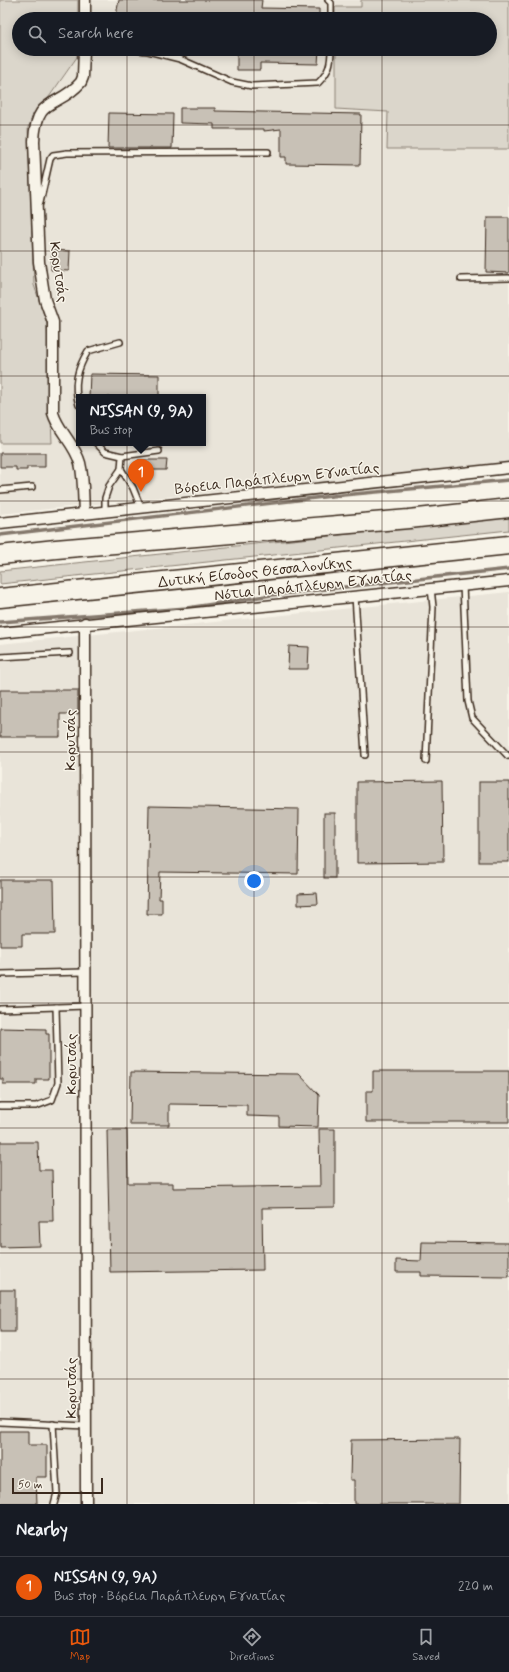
<!DOCTYPE html>
<meta charset="utf-8">
<style>
body{margin:0;font-family:Mynerve,sans-serif;background:#242831;color:#f1f3f6}
.scale{position:absolute;left:12px;bottom:10px;width:91px;box-sizing:border-box;padding-left:4px;border:2px solid #3b2a1e;border-top:0;font-size:11px;line-height:14px;white-space:nowrap;color:#3b2a1e;-webkit-text-stroke:3px #f7f3e8;paint-order:stroke}
.you{position:absolute;left:254px;top:881px;width:14px;height:14px;margin:-10px;border:3px solid #fff;border-radius:50%;background:#1a73e8;box-shadow:0 0 0 6px #1a73e833}
.badge{display:grid;place-items:center;width:26px;height:26px;border-radius:50%;background:#ea580c;color:#fff;font-size:13px;font-weight:700}
.pin{position:absolute;translate:-50% -33px;filter:drop-shadow(0 1px 2px #0008)}
.pin::after{content:'';position:absolute;top:21px;width:14px;height:12px;background:inherit;clip-path:polygon(0 0,100% 0,50% 100%)}
.popup{position:absolute;left:76px;top:394px;width:130px;height:52px;box-sizing:border-box;display:grid;place-content:center;border-radius:0px;background:#171b24;filter:drop-shadow(0 1px 3px #0005);font-size:13px;white-space:nowrap;color:#9ea1a6}
.popup b{font-size:15px;color:#f1f3f6}
.popup::after{content:'';position:absolute;left:50%;top:100%;margin-left:-8px;border:8px solid transparent;border-top-color:#171b24}
.list{margin:0;padding:0;list-style:none}
h2{display:flex;justify-content:space-between;align-items:center;height:52px;margin:0;padding:0 16px;font-size:17px}
h2 small{font-size:13px;font-weight:400;color:#9ea1a6}
.list li{display:grid;grid-template-columns:26px 1fr auto;gap:12px;align-items:center;box-sizing:border-box;height:60px;padding:0 16px;border-top:1px solid #363941}
.list b{display:block;font-size:15px;white-space:nowrap}
.list p{margin:0;font-size:13px;white-space:nowrap;color:#9ea1a6}
.list em{font-size:13px;font-style:normal;color:#9ea1a6}
.icon{flex:none;width:22px;height:22px;fill:none;stroke:currentColor;stroke-width:2;stroke-linecap:round;stroke-linejoin:round}
.map{position:relative;flex:none;width:509px;height:1504px;overflow:hidden}
.search{position:absolute;background:#171b24;box-shadow:0 2px 10px #0003;left:12px;right:12px;top:12px;height:44px;display:flex;align-items:center;gap:10px;box-sizing:border-box;padding:0 14px;border-radius:22px;color:#9ea1a6;font-size:15px}
.sheet{height:112px;background:#171b24}
nav{display:flex;justify-content:space-around;align-items:center;box-sizing:border-box;height:56px;border-top:1px solid #363941;background:#171b24;font-size:11px;color:#9ea1a6}
nav a{display:grid;justify-items:center;gap:2px}
nav .on{color:#ea580c}
.map>svg:first-child{display:block}
.built{fill:#e9e4d9;fill-rule:evenodd}
.green{fill:#dbd6cb;stroke:#8b8074}
.lines{fill:none;stroke-linecap:round;stroke-linejoin:round}
.stream{stroke:#84786c;stroke-width:3.5}
.building{fill:#c8c1b6;stroke:#3b2a1e}
.lane-casing{stroke:#3b2a1e;stroke-width:8}
.street-casing{stroke:#3b2a1e;stroke-width:13}
.highway-casing{stroke:#3b2a1e;stroke-width:21}
.lane{stroke:#f7f3e8;stroke-width:5}
.street{stroke:#f7f3e8;stroke-width:10}
.highway{stroke:#f7f3e8;stroke-width:18}
.grid{fill:none;stroke:#3b2a1e;stroke-width:1;stroke-opacity:0.55}
.labels{text-anchor:middle;stroke-width:3;stroke-linejoin:round;paint-order:stroke}
.street-label{font-size:15px;fill:#3b2a1e;stroke:#f7f3e8}
</style>
<div class="map">
<svg width="509" height="1504" viewBox="0 0 509 1504">
<rect width="100%" height="100%" fill="#f7f3e8"/>
<filter id="ink" filterUnits="userSpaceOnUse"><feTurbulence type="fractalNoise" baseFrequency=".025" numOctaves="2"/><feDisplacementMap in="SourceGraphic" scale="8" xChannelSelector="R" yChannelSelector="G"/><feConvolveMatrix kernelMatrix="1 2 1 2 8 2 1 2 1" color-interpolation-filters="sRGB"/></filter>
<g filter="url(#ink)">
<!-- built -->
<g class="built">
<path d="M78,0H361V7H335V19H78Z"/>
<path d="M77,49H336V109L388,112V149H509V462L0,514V443H51L47,324L34,285L28,127L77,57ZM79,397H203V443H79Z"/>
<path d="M509,592V1504H0V644Z"/>
</g>
<!-- green -->
<g class="green">
<path d="M0,0H78V19H19V49H77V57L28,127L34,285L47,324L52,443H0Z"/>
<path d="M361,0H509V149H387L388,112L336,109V49H490V19H335V7H361Z"/>
<path d="M509,517V530L0,584V571Z"/>
</g>
<g class="lines">
<!-- stream -->
<g class="stream">
<path d="M0,535L332,496L509,480"/>
<path d="M0,622L187,608L272,595L509,569"/>
</g>
</g>
<!-- building -->
<g class="building">
<path d="M119,0H262L261,8L319,9V19H118L117,10Z"/>
<path d="M237,49H319L318,64L260,63V70H237Z"/>
<path d="M180,108H215V111L361,114L360,165L286,164V157H281V129L264,131V129H214V124L180,123Z"/>
<path d="M109,113L173,114L172,148H108Z"/>
<path d="M487,217H509V273L486,272Z"/>
<path d="M52,250L70,251L69,271L51,270Z"/>
<path d="M90,374L159,375V397H89Z"/>
<path d="M0,453H45V467H27V470H16V467H0Z"/>
<path d="M138,460H167L166,470H138Z"/>
<path d="M289,646L309,647L308,669H288Z"/>
<path d="M0,690H78V714H60V737H0Z"/>
<path d="M442,781L443,862L357,863V782Z"/>
<rect x="479" y="782" width="30" height="80"/>
<path d="M149,806L299,809L298,874L160,872L159,899H162V914H147Z"/>
<rect x="324" y="813" width="11" height="65"/>
<path d="M0,880H54L55,934H22V946H0Z"/>
<path d="M317,893L318,904L298,905V894Z"/>
<path d="M0,1028L46,1029V1034H49V1079H36V1084H3V1079H0Z"/>
<path d="M373,1071H509V1122H366V1091H373Z"/>
<path d="M131,1072L299,1074L319,1095L318,1127L279,1126V1117L247,1116V1105L169,1104V1125H130Z"/>
<path d="M319,1129H335V1207L262,1208L263,1270L110,1272L107,1130H127L128,1183H173V1188L320,1186Z"/>
<path d="M0,1142H38L39,1170H52L53,1221H39L40,1246L0,1247Z"/>
<path d="M422,1242L509,1243V1277L421,1276V1272H396V1260L421,1261Z"/>
<rect x="0" y="1290" width="15" height="42"/>
<path d="M0,1431H28V1445H47V1477H36L37,1504H0Z"/>
<path d="M460,1439L459,1504H354V1480H350L351,1440Z"/>
</g>
<g class="lines">
<!-- lane casing -->
<g class="lane-casing">
<g id="lane">
<path d="M328,0L331,3V19"/>
<path d="M124,49L148,51L180,59L232,82L252,86L318,83C329,72 331,64 331,49"/>
<path d="M40,203L50,159L53,155L67,153L268,152"/>
<path d="M461,279L509,278"/>
<path d="M79,405C73,385 77,369 88,351L120,342"/>
<path d="M96,443L105,452L122,456L121,469L109,486L105,498V511"/>
<path d="M122,456L159,451"/>
<path d="M121,469L133,488L141,508"/>
<path d="M0,490L32,487"/>
<path d="M463,585L468,701L472,718L508,756"/>
<path d="M355,596L365,755"/>
<path d="M0,657L70,653"/>
<path d="M426,761L433,607L431,588"/>
<path d="M0,974L85,972"/>
<path d="M0,1009L86,1006"/>
<path d="M0,1106H36L52,1100L58,1083L56,1007"/>
<path d="M0,1422L86,1426"/>
<path d="M53,1424L57,1493L54,1504"/>
</g>
</g>
<!-- street casing -->
<g class="street-casing">
<g id="street">
<path d="M85,19V0"/>
<path d="M84,514C83,497 84,479 80,463C75,444 58,431 53,413V322L45,300L39,262L34,141C36,95 58,109 81,82L83,77L84,49"/>
<path d="M0,523L509,468"/>
<path d="M85,623L86,1504"/>
<path d="M0,633L509,581"/>
</g>
</g>
<!-- highway casing -->
<g class="highway-casing">
<g id="highway">
<path d="M0,555L56,549L409,519L509,508"/>
<path d="M0,598L509,545"/>
</g>
</g>
<!-- lane -->
<use href="#lane" class="lane"/>
<!-- street -->
<use href="#street" class="street"/>
<!-- highway -->
<use href="#highway" class="highway"/>
</g>
</g>
<!-- grid -->
<path class="grid" d="M127,0V19M254,0V19M382,0V19M127,49V1504M254,49V1504M382,49V1504M0,125H509M0,251H509M0,376H509M0,501H509M0,627H509M0,752H509M0,877H509M0,1003H509M0,1128H509M0,1253H509M0,1379H509"/>
<g class="labels">
<!-- street labels -->
<g class="street-label">
<text transform="translate(59 272) rotate(82)" y="5">Κορυτσάς</text>
<text transform="translate(277 478) rotate(-6)" y="5">Βόρεια Παράπλευρη Εγνατίας</text>
<text transform="translate(255 572) rotate(-6)" y="5">Δυτική Είσοδος Θεσσαλονίκης</text>
<text transform="translate(313 585) rotate(-6)" y="5">Νότια Παράπλευρη Εγνατίας</text>
<text transform="translate(70 740) rotate(-90)" y="5">Κορυτσάς</text>
<text transform="translate(71 1064) rotate(-90)" y="5">Κορυτσάς</text>
<text transform="translate(71 1388) rotate(-90)" y="5">Κορυτσάς</text>
</g>
</g>
</svg>
<div class="scale">50 m</div>
<div class="you"></div>
<div class="pin badge" style="left:141px;top:492px">1</div>
<div class="popup"><b>NISSAN (9, 9Α)</b>Bus stop</div>
<div class="search"><svg class="icon" aria-label="search" viewBox="0 0 24 24"><circle cx="10" cy="10" r="6"/><path d="M15 15l6 6"/></svg>Search here</div>
</div>
<section class="sheet">
<h2>Nearby<small></small></h2>
<ul class="list">
<li><span class="badge">1</span><div><b>NISSAN (9, 9Α)</b><p>Bus stop · Βόρεια Παράπλευρη Εγνατίας</p></div><em>220 m</em></li>
</ul>
</section>
<nav>
<a class="on"><svg class="icon" aria-label="map" viewBox="0 0 24 24"><path d="M3 6l6-2 6 2 6-2v14l-6 2-6-2-6 2zM9 4v14M15 6v14"/></svg>Map</a>
<a><svg class="icon" aria-label="directions" viewBox="0 0 24 24"><path d="M12 3l9 9-9 9-9-9zM9 14v-3h6M13 9l2 2-2 2"/></svg>Directions</a>
<a><svg class="icon" aria-label="saved" viewBox="0 0 24 24"><path d="M7 4h10v16l-5-4-5 4z"/></svg>Saved</a>
</nav>
